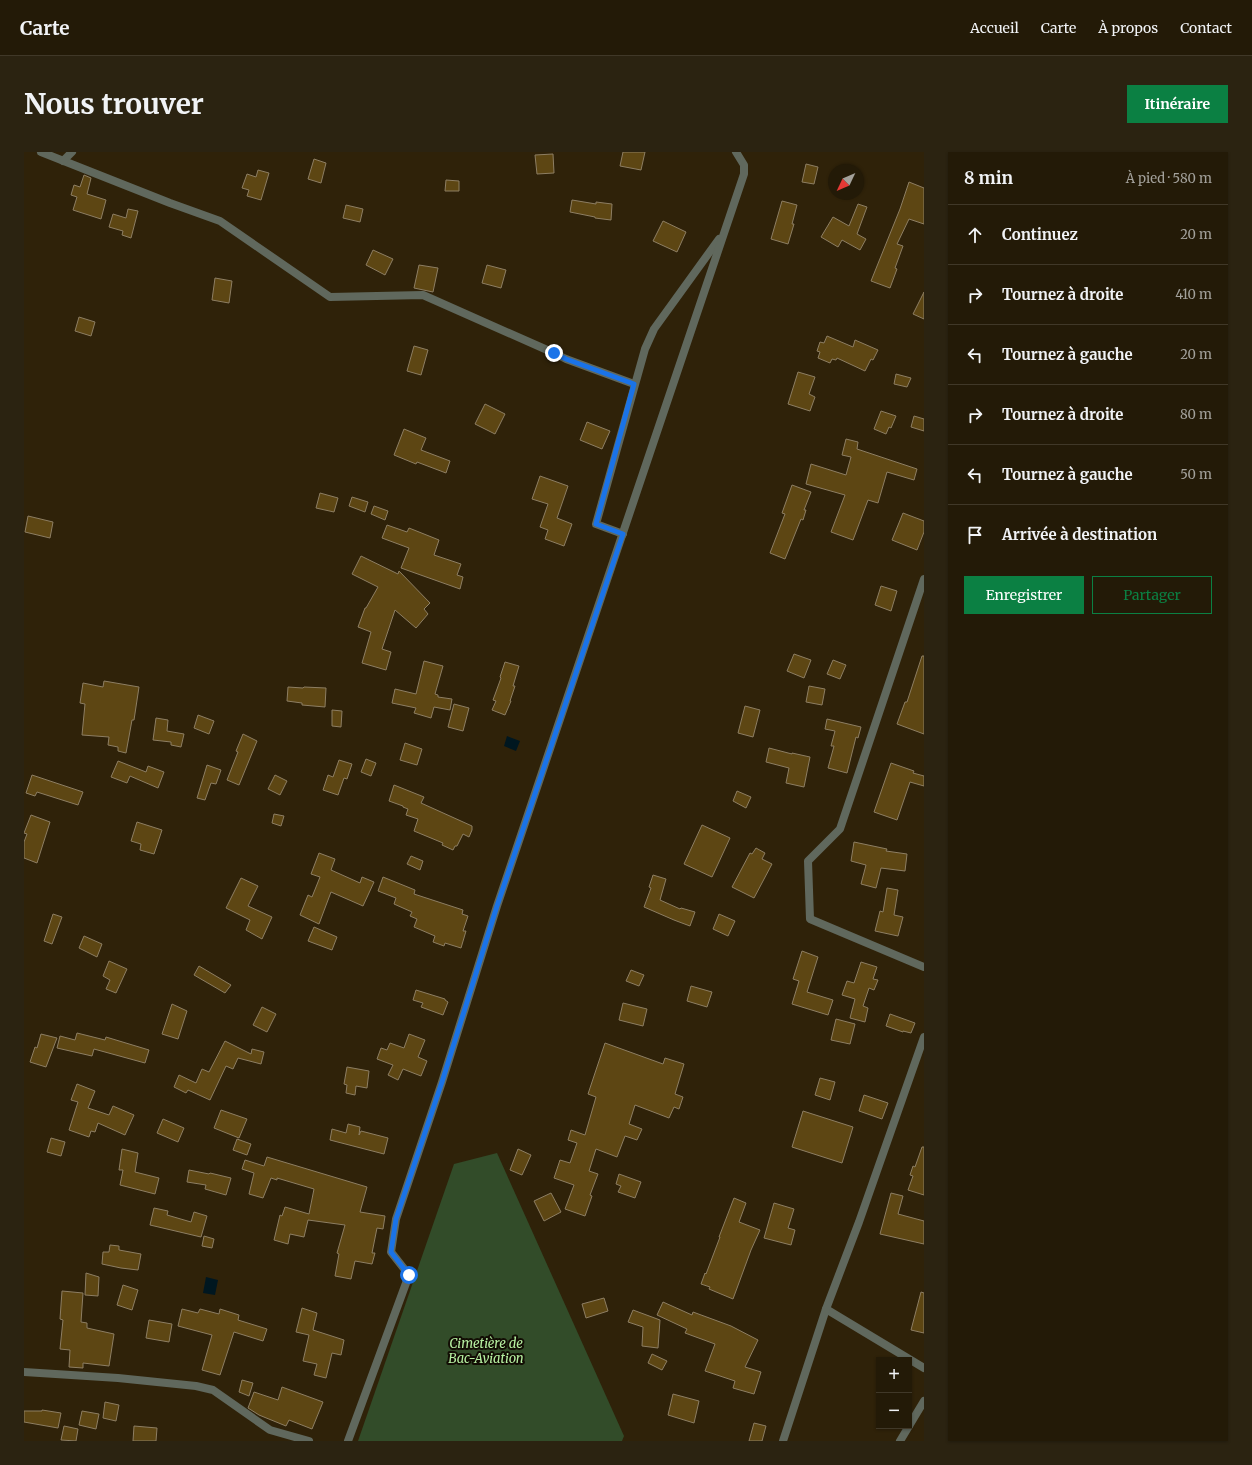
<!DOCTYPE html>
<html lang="fr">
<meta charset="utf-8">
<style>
body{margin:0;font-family:Merriweather,serif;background:#2b2311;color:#f1f3f6}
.controls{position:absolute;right:12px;bottom:12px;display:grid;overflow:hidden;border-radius:0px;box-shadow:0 1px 3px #0004}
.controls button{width:36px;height:36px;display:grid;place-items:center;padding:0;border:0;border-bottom:1px solid #403828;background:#231a07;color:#f1f3f6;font:20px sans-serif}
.compass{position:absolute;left:804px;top:12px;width:36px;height:36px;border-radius:50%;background:#231a07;box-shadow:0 1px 3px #0004;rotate:226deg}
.stop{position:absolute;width:12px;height:12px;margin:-9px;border:3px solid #1a73e8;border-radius:50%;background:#fff}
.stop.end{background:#1a73e8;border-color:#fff;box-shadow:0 1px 4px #0008}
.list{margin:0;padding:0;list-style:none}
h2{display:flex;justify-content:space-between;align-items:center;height:52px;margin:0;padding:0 16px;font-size:17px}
h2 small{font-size:13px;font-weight:400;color:#a3a19b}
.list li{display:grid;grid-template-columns:26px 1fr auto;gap:12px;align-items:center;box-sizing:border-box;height:60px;padding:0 16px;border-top:1px solid #403828}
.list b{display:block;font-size:15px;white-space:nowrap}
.list em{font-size:13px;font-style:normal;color:#a3a19b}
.actions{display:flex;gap:8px;padding:12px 16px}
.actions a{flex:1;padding:9px 0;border:1px solid #0b8043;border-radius:0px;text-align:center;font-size:14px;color:#0b8043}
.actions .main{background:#0b8043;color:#fff}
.icon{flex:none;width:22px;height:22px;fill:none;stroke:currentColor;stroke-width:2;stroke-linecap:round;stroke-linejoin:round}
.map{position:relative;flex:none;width:900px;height:1289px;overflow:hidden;border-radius:0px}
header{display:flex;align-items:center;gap:24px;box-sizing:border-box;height:56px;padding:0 20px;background:#231a07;border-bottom:1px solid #403828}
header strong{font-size:19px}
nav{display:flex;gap:22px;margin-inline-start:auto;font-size:14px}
.intro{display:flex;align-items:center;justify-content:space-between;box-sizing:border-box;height:96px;padding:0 24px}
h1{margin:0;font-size:28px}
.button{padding:10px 18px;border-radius:0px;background:#0b8043;color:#fff;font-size:14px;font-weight:700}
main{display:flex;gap:24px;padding:0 24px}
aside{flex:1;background:#231a07;border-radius:0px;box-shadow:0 1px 3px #0004}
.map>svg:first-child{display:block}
.green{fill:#324c29}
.water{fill:#001720}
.building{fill:#5d4613;stroke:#8d7e63}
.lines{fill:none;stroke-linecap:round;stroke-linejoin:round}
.minor{stroke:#60685d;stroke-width:8}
.tertiary{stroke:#60685d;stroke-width:8}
.route{stroke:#1a73e8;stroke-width:5}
.labels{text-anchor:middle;stroke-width:4;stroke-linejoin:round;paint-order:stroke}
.park-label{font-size:13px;font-style:italic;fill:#b6f0a1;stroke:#120d04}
</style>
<header>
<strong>Carte</strong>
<nav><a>Accueil</a><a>Carte</a><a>À propos</a><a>Contact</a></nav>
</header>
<div class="intro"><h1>Nous trouver</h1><a class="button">Itinéraire</a></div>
<main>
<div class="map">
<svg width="900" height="1289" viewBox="0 0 900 1289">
<rect width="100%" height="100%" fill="#2f2209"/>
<!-- green -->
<path class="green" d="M473,1001L600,1284L598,1289H334L430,1012Z"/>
<!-- water -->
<g class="water">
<path d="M483,584L496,589L492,599L480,594Z"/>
<path d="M182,1125L194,1128L191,1143L179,1141Z"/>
</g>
<!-- building -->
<g class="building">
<path d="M599,0H621L617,18L596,14Z"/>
<path d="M529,2L530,21L513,22L511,3Z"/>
<path d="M290,7L302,11L297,31L284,27Z"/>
<path d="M782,12L794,15L790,32L778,30Z"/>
<path d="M234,18L245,21L237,48L223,44L225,38L218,36L223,22L232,25Z"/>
<path d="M60,23L67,26L63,42L82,48L77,67L49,58L53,45L47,43L50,33L56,35Z"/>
<path d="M422,28L435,29V39H421Z"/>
<path d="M885,30L900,36V72L885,67L873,92L879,94L871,116L873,117L866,136L847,129L876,57Z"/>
<path d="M548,48L572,52V50L588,52L587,68L571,66V65L546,60Z"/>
<path d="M758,49L773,53L768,72H770L764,92L747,87Z"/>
<path d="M834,52L843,55L833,82L842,87L836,98L818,88L814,95L797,85L809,65L825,74Z"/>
<path d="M322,53L339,57L336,70L319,66Z"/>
<path d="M104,57L114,59L107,86L98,83L99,79L85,75L89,62L102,66Z"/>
<path d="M639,69L662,80L653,100L629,89Z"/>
<path d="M349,98L369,107L361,123L342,113Z"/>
<path d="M395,113L414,116L409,140L390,136Z"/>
<path d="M463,113L482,118L477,136L458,131Z"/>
<path d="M191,126L208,129L205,151L188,148Z"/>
<path d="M900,140V167L889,162Z"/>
<path d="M55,165L71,170L67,184L51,179Z"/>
<path d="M803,184L829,195L831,188L854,198L849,208L847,207L841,219L813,206L812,208L808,207L806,211L794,206L796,200L793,199L796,190L800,191Z"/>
<path d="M390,194L404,198L397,223L383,219Z"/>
<path d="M774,220L791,225L785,242L791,245L786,259L764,252Z"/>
<path d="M872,222L887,226L883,235L870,232Z"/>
<path d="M461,252L481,262L471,282L451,272Z"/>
<path d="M857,259L872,264L867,276L865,275L862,282L850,277Z"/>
<path d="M890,264L900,267V279L887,275Z"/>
<path d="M563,270L586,279L578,297L556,288Z"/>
<path d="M380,277L402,286L397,298L426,309L422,321L393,310L392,312L370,303Z"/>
<path d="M822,287L834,290L833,297L893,317L890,328L863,320L854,351L844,348L829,388L807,380L821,343L782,332L787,312L822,323L827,305L818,303Z"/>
<path d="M516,324L544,334L533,366L548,372L540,394L521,387L524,378L516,375L524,352L508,347Z"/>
<path d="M768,333L787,340L780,358H782L779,368L777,367L761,407L746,401L761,362L758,361Z"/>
<path d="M296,341L314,346L310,360L292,356Z"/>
<path d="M328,345L344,350L341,360L325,354Z"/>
<path d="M350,354L364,359L361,368L347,362Z"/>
<path d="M879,361L900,369V380L893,398L868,388Z"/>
<path d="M4,364L29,370L26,386L1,380Z"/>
<path d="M363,373L383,380L385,376L415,388L410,403L437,412L433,423L439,425L436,437L377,416L385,396L358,386Z"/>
<path d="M337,404L374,422L375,419L406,451L400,457L404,462L392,476L371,458L358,497L367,500L362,518L338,511L347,480L334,475L341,456H342L354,435L328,422Z"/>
<path d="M857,434L873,439L867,459L851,453Z"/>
<path d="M770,502L787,508L780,526L763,519Z"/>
<path d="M898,504H900V582L873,572L881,550H883Z"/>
<path d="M809,508L822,513L816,527L803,522Z"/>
<path d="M400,509L419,514L411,542L414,543V545L428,547L426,558L410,555L407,566L390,561L392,556L368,551L371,537L392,542Z"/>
<path d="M481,510L495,514L489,534H491L486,549H487L481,563L468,558L472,549L469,548L477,526L476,525Z"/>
<path d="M80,529L115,535L110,568H108L102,601L94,599V595L84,593L85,585L58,583L61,552L56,551L59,531L79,535Z"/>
<path d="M785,534L801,537L798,553L782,550Z"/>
<path d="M264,535L279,536L280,535L302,536L301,555L278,553V551L263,549Z"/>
<path d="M430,552L445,556L439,579L424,575Z"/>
<path d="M721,554L736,558L729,585L714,581Z"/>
<path d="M308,558L318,559L317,575L308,574Z"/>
<path d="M174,563L190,569L185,582L170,576Z"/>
<path d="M132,566L144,568L143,579L160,582L157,595L147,593V590L129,588Z"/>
<path d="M803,567L837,575L834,586L832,585L823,621L804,616L810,594H807L811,579L801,577Z"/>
<path d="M219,582L233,589L215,633L203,628L214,600L212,599Z"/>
<path d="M381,591L398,597L393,613L376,608Z"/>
<path d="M745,596L768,602V601L786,605L780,635L762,631L765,616L742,610Z"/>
<path d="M342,607L352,611L347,624L337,620Z"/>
<path d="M315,608L328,612L323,627L320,626L314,643L299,638L304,623L309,625Z"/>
<path d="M94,609L122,620L124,614L140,620L134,636L106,624L103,631L87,625Z"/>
<path d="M867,611L890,619L889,621L900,624V634L886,630L873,668L850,660Z"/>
<path d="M183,613L197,618L192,632L187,631L181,648L173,646Z"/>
<path d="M8,623L59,640L54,653L13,640L11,644L2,641Z"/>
<path d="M251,623L263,629L256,643L244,637Z"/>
<path d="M370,633L400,645L397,651L448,674V678L445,685L439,682L433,694H431L429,698L418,693L419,691L390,679L394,667L382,663L384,657L379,655V654L365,649Z"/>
<path d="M713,639L727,645L722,656L709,649Z"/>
<path d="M250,662L260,664L257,674L248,671Z"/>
<path d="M7,663L26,670L13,711L0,706V690L3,682L0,681Z"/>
<path d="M113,670L138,678L130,702L116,698L117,692L107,689Z"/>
<path d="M678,673L706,686L688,725L660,712Z"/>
<path d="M830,690L863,697L862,699L883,702L881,719L857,716L852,736L837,732L842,713L827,709Z"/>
<path d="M732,696L741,701L738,707L748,712L730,746L708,735L726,701L728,702Z"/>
<path d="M295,701L311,707L307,718L336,731L338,725L350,730L339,754L307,740L295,772L276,763L284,743L288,745L296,725L287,722Z"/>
<path d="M387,704L399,709L396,718L383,712Z"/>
<path d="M629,723L642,727L636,748L656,757L657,756L671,760L666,774L650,768L620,755L627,736L625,735Z"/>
<path d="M359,725L391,738L390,742L439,758L438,762L444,764L439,779H442L437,796L421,791L420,794L409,790L411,784L390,775L393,767L386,764L388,760L370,752L372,746L354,739Z"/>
<path d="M217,726L234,734L224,754L248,765L238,787L222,778L226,768L202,756Z"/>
<path d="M863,736L874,738L870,763L879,765L874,784L851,779L856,759L859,760Z"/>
<path d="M29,762L38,765L28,792L20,789Z"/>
<path d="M695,762L711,769L704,784L689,777Z"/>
<path d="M290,775L313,785L308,798L284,789Z"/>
<path d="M60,784L78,792L73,805L55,796Z"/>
<path d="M778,799L794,805L783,840L809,848L804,863L768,852L775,829L769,827Z"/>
<path d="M85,809L103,817L92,841L82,837L86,828L79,824Z"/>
<path d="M837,810L853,815L849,827L854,828L850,838L845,836L839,854L844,856L841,870L826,866L831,847L818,843L823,829L830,831Z"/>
<path d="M175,814L207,833L201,841L170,823Z"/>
<path d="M607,818L620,823L615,834L602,829Z"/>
<path d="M667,834L688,840L683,855L663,849Z"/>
<path d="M392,838L421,847V848L424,850L419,863L397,855L399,851L389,848Z"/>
<path d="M599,851L623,857L619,874L595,868Z"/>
<path d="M148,852L163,859L154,887L138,882Z"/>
<path d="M238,855L252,862L243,880L229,873Z"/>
<path d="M866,862L891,871L887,881L879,879V880L862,874Z"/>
<path d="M812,867L831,872L826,892L807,888Z"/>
<path d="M53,881L81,888L82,885L125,898L121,911L70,897L68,904L33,896L36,884L51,888Z"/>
<path d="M17,882L33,886L22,915L6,910L11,895L13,896Z"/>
<path d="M385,882L401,888L394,905L403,909L397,924L379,917L374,928L364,923L369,913L353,907L357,896L363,898L366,891L380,896Z"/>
<path d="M201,889L227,902L228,897L240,900L237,912L214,906L209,917L202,914L186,948L164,938L162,941L150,935L155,923L172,931L178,917L185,920Z"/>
<path d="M581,891L639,912L641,906L660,912L651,942L659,945L655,957L650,955L645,966L611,953L605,972L618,977L613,988L601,984L593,1005L572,997L565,1019L574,1022L566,1043L568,1044L561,1064L541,1057L550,1033L530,1026L536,1008L546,1011L553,991L544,988L547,978L561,983L572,945L564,942Z"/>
<path d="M323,915L345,919L343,936L332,934L331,943L322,941L323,933L320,932Z"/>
<path d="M796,926L811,930L806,948L791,943Z"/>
<path d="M53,932L71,939L64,956L85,963L89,954L110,963L101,983L74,971L71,980L67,979L65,985L45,978L54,950L47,948Z"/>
<path d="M840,943L864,951L858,967L835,959Z"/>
<path d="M197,958L223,967L215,986L190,976Z"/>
<path d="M779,959L829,975L818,1011L768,995Z"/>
<path d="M139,967L160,976L154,990L133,981Z"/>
<path d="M324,972L336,975L335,983L337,979L364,986L360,1002L306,988L308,977L322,981Z"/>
<path d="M27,986L41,990L37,1004L23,1000Z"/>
<path d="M213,987L227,992L223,1003L209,998Z"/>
<path d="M898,995H900V1043L884,1038L889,1024L886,1023L889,1014L891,1015Z"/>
<path d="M98,997L114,1001L111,1020L135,1026L131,1042L96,1033L99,1018H95Z"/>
<path d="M494,997L507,1003L498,1023L486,1018Z"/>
<path d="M243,1005L343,1035L336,1060L361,1064L359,1077L353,1076L348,1101H351L348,1112L331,1109L327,1127L311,1124L315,1102L313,1101L321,1073L284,1068L280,1085L266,1082L264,1092L250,1088L256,1063L258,1064L261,1055L285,1062L290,1037L253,1026V1028L247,1026L239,1046L225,1042L230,1021L218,1017L221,1008L240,1014Z"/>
<path d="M165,1018L185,1022L186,1021L207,1026L202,1043L181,1037L182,1033L163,1030Z"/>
<path d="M595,1022L617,1030L611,1046L594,1040L597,1034L592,1032Z"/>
<path d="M527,1041L537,1060L520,1069L510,1049Z"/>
<path d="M867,1041L879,1044L874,1062L900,1069V1092L856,1082Z"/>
<path d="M710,1046L722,1051L715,1070L736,1078L727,1098L709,1147L685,1137L686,1135L677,1132L681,1121L682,1122L696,1085H695Z"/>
<path d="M750,1051L770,1057L764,1076L771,1078L767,1093L740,1086Z"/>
<path d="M130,1056L144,1059L143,1063L167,1070L170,1060L183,1064L177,1085L126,1073Z"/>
<path d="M180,1084L190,1087L188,1096L178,1094Z"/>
<path d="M86,1093L95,1094V1098L117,1102L114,1118L97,1116L78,1112L79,1100H85Z"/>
<path d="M62,1121L75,1125L74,1144L61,1143Z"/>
<path d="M99,1133L114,1138L108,1158L93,1153Z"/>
<path d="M38,1139L59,1141L57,1170L63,1171V1176L90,1182L85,1214L59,1211V1216L45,1215L46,1198L36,1197L39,1168L36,1167Z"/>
<path d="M897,1140L900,1141V1181L887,1178Z"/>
<path d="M580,1146L584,1159L562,1166L558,1152Z"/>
<path d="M639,1150L668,1163L669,1160L707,1174L734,1188L721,1215L737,1220L730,1242L709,1236L711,1229L681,1219L691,1192L661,1181L663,1177L633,1163Z"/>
<path d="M278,1156L293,1161L289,1178L320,1188L317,1203L308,1201L302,1226L290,1223L293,1212L279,1209L285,1183L272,1180Z"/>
<path d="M158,1157L174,1161L176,1157L195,1162L196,1157L215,1163L214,1168L243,1177L239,1189L210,1180L196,1223L178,1218L188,1183L154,1174Z"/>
<path d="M609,1158L636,1168L634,1196L618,1194L619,1175L604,1170Z"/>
<path d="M125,1168L148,1172L145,1190L122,1186Z"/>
<path d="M628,1202L643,1209L638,1218L624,1211Z"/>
<path d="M218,1228L229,1231L225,1244L215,1240Z"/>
<path d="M258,1235L299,1250L288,1277L265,1268L262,1274L235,1263L224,1256L230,1240L254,1248Z"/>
<path d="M649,1242L675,1249L670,1271L644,1263Z"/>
<path d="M81,1250L95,1253L92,1269L79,1266Z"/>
<path d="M18,1258L37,1261L34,1276L0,1270V1259H18Z"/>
<path d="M58,1259L75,1262L72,1277L55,1273Z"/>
<path d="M730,1271L742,1274L738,1289H725Z"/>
<path d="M40,1274L54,1277L52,1289L37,1288Z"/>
<path d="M110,1274L133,1276L132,1289H109Z"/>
</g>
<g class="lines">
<!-- minor -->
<g class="minor">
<path d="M17,0L146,51L196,69L306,145L399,143L530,201L542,207L610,232"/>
<path d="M39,9L48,0"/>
<path d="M599,382L572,372L621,197L630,177L695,87"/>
<path d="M900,427L816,677L784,709L786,767L900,815"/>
<path d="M802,1157L900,1216"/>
<path d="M0,1220L94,1226L172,1234L189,1238L246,1278L285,1289"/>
<path d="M885,1274L900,1249"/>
<path d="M324,1289L385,1123L367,1100L372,1067L418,930L473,754L720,22V13L712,0"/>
<path d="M876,1289L885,1274"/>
</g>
<!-- tertiary -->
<path class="tertiary" d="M759,1289L802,1157L835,1070L900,885"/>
</g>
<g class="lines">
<!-- route -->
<path class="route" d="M385,1123L367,1100L372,1067L418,930L473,754L599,382L572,372L610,232L542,207L530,201"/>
</g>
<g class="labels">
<!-- park labels -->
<g class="park-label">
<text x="462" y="1196">Cimetière de<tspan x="462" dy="15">Bac-Aviation</tspan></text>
</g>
</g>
</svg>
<div class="controls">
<button>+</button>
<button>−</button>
</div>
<svg class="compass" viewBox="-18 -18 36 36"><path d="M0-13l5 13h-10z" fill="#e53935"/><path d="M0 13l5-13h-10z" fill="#a3a19b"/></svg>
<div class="stop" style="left:385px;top:1123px"></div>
<div class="stop end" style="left:530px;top:201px"></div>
</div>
<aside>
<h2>8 min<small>À pied · 580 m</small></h2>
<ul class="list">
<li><svg class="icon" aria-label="ahead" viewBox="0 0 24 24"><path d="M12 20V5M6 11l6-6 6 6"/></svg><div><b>Continuez</b></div><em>20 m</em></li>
<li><svg class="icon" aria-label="right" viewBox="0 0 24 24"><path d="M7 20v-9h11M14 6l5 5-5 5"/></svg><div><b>Tournez à droite</b></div><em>410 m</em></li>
<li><svg class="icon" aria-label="left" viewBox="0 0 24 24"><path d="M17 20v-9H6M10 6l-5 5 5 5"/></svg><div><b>Tournez à gauche</b></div><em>20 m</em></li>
<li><svg class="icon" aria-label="right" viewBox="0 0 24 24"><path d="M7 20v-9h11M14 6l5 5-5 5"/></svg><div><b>Tournez à droite</b></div><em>80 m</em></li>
<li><svg class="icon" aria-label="left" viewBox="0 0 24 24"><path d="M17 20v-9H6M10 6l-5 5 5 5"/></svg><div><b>Tournez à gauche</b></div><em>50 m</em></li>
<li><svg class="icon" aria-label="arrive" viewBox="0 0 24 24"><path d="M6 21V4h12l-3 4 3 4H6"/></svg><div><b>Arrivée à destination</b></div></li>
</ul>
<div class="actions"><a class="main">Enregistrer</a><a>Partager</a></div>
</aside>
</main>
